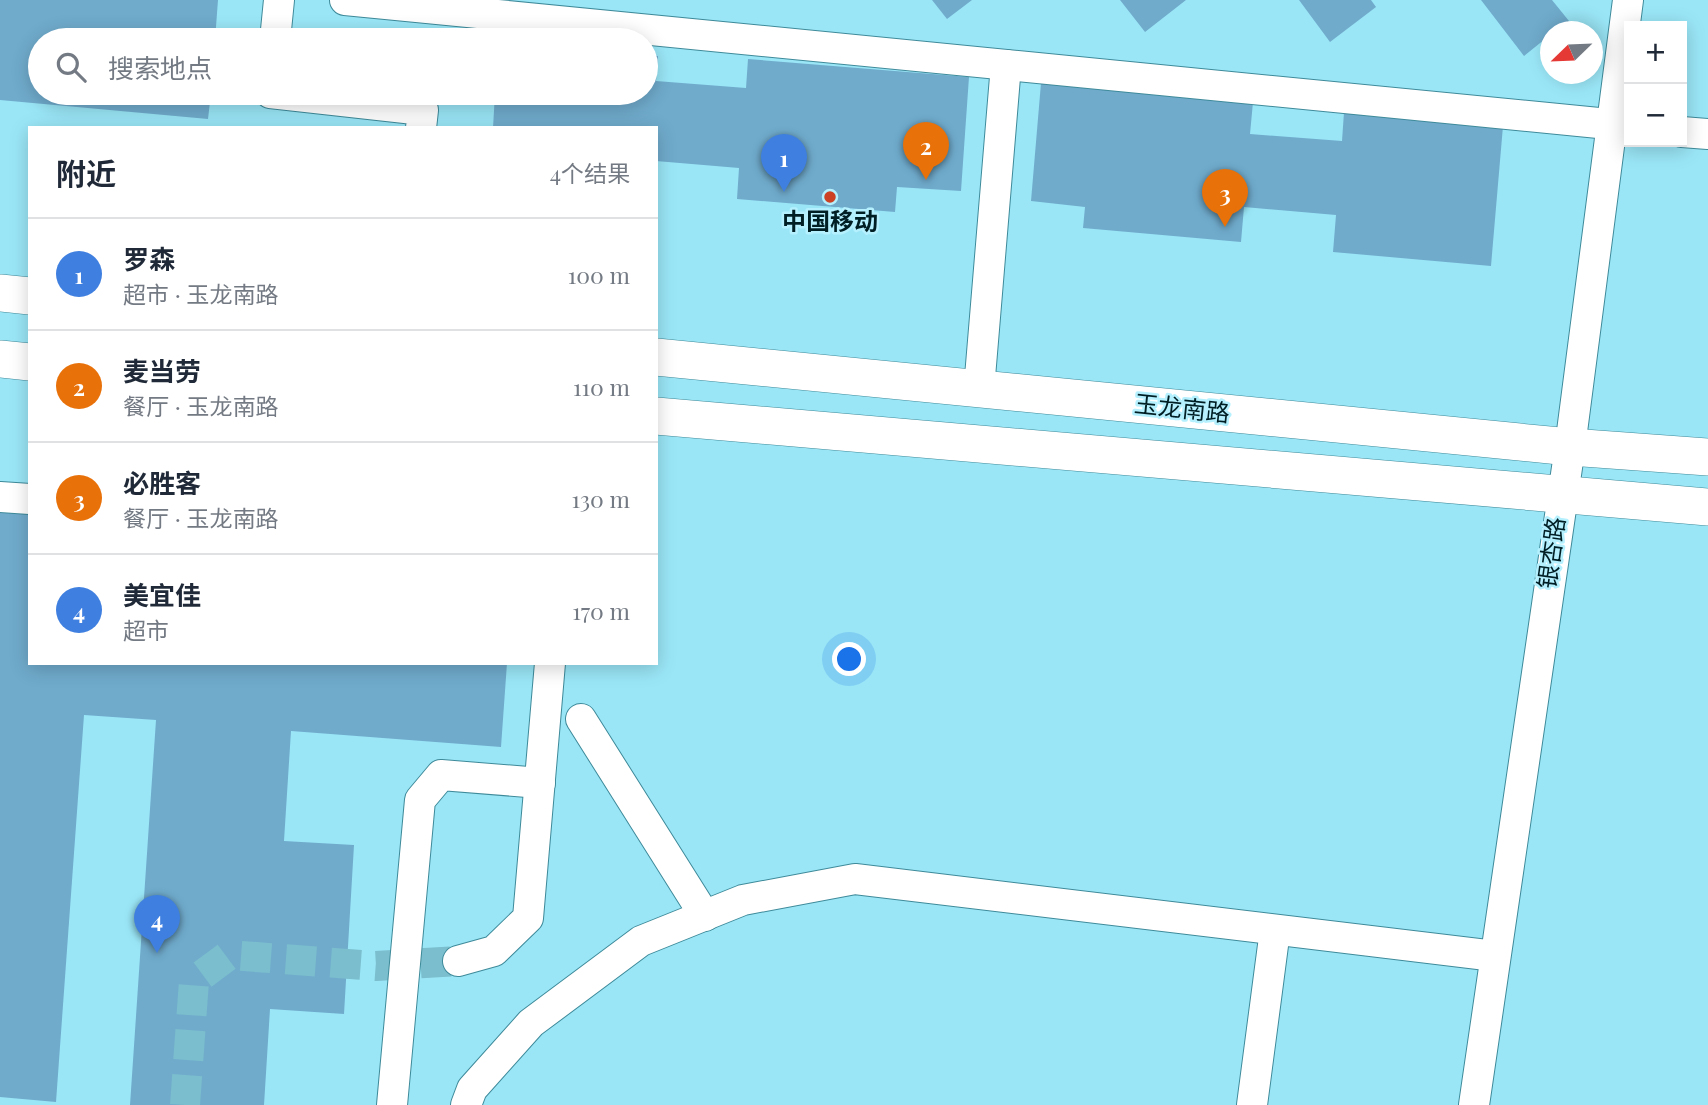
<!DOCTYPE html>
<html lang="zh">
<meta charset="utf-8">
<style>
body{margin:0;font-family:"Playfair Display","Noto Sans SC",serif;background:#f2f2f3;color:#1f2937}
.controls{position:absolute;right:21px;top:21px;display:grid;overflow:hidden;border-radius:0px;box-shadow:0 4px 18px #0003}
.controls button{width:63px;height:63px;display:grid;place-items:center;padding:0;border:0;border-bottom:2px solid #e0e1e3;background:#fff;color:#1f2937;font:35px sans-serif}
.compass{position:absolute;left:1540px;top:21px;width:63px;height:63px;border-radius:50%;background:#fff;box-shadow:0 4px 18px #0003;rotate:247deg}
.you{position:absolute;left:850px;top:660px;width:24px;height:24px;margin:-18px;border:5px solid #fff;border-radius:50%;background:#1a73e8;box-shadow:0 0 0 10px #1a73e833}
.badge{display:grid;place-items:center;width:46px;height:46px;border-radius:50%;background:#cc4123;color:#fff;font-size:23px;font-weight:700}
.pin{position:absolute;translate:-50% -58px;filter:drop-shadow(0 2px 4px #0008)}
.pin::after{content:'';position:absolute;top:37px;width:24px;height:21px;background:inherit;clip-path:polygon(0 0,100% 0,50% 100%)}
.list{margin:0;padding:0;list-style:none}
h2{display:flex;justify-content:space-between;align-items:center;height:91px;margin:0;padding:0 28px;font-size:30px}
h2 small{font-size:23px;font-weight:400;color:#747a83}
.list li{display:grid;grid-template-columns:46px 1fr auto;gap:21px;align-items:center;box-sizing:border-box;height:112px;padding:0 28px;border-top:2px solid #e0e1e3}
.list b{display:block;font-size:26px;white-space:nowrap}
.list p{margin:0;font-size:23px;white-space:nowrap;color:#747a83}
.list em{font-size:23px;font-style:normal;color:#747a83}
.icon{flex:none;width:38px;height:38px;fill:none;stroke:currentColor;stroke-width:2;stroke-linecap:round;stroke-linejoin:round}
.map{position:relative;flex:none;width:1708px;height:1105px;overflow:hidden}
.search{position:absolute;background:#fff;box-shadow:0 4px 18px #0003;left:28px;top:28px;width:630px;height:77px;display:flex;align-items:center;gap:18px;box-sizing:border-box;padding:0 24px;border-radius:38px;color:#747a83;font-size:26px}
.panel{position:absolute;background:#fff;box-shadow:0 4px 18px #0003;left:28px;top:126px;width:630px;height:539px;border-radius:0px}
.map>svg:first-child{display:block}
.building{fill:#70abcc}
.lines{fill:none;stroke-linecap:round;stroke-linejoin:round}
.minor-tunnel{stroke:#7bbecd;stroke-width:30;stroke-dasharray:30 15;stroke-linecap:butt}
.minor-casing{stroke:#3e8a9a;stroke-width:32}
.major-casing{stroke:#3e8a9a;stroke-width:38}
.minor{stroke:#fff;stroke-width:30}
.major{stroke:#fff;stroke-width:37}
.poi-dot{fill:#cc4123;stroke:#b5f0fe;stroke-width:2.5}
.labels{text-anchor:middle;stroke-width:5;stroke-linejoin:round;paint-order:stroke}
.poi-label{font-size:24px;font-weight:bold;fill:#001f25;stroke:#b5f0fe}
.street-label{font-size:24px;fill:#001f25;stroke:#b5f0fe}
</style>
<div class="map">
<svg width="1708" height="1105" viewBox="0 0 1708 1105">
<rect width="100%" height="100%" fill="#9ae6f7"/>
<!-- building -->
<g class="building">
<path d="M0,0H218L215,40H40V93H211L208,119L0,100Z"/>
<path d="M932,0H972L947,19Z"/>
<path d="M1120,0H1186L1145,32Z"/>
<path d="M1299,0H1371L1376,7L1330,42Z"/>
<path d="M1481,0H1552L1569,21L1556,32H1550V35L1524,56Z"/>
<path d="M646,55L658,56L656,81L746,88L748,59L969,77L961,191L897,187L895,212L737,199L739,168L656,161V128H493L495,93H646Z"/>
<path d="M1041,83L1253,102L1250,134L1342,141L1344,112L1503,126L1491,266L1333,252L1336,215L1244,207L1241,242L1083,228L1085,207L1031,201Z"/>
<path d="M0,505L30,507V663H507L501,747L291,731L284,841L354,845L344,1014L270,1009L264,1105H130L156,720L84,715L56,1102L0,1097Z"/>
</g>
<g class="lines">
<!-- minor-tunnel -->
<path class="minor-tunnel" d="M185,1105L194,981L229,955L376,966L458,961"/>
<!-- minor casing -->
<g class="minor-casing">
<g id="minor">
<path d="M345,0L1629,126"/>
<path d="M275,40L279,0"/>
<path d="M270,93L423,110L421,128"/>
<path d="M1682,132L1708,134"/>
<path d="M979,389L1006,65"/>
<path d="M0,497L30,499"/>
<path d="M581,719L705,916"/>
<path d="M458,961L494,951L528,918L550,663"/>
<path d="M392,1105L420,800L441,775L540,783"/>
<path d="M466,1105L472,1089L531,1023L641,941L743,900L855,879L1495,956"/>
<path d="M1252,1105L1275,930"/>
<path d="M1474,1105L1570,447L1628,0"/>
</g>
</g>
<!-- major casing -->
<g class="major-casing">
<g id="major">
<path d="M0,293L30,296"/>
<path d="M656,357L1570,447L1708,457"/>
<path d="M0,359L30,362"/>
<path d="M656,416L1708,507"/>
</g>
</g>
<!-- minor -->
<use href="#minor" class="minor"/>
<!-- major -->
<use href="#major" class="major"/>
</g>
<!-- markers -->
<circle class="poi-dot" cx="830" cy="197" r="7"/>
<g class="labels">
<!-- poi labels -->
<g class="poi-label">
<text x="830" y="230">中国移动</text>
</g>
<!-- street labels -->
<g class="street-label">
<text transform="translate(1182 409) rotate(6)" y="8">玉龙南路</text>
<text transform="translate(1552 553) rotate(-82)" y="8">银杏路</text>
</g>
</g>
</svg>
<div class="controls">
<button>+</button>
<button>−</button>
</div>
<svg class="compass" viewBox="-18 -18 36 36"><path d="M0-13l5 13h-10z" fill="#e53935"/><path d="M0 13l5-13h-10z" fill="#747a83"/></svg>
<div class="you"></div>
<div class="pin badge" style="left:784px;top:192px;background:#3f7fe0">1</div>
<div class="pin badge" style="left:926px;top:180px;background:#e8710a">2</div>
<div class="pin badge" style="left:1225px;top:227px;background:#e8710a">3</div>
<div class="pin badge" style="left:157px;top:953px;background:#3f7fe0">4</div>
<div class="search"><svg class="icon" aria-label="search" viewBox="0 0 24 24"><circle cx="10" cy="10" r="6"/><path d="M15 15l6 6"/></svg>搜索地点</div>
<section class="panel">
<h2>附近<small>4个结果</small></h2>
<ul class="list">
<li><span class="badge" style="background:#3f7fe0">1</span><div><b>罗森</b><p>超市 · 玉龙南路</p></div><em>100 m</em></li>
<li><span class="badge" style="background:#e8710a">2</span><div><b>麦当劳</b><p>餐厅 · 玉龙南路</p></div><em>110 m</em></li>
<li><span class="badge" style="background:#e8710a">3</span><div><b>必胜客</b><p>餐厅 · 玉龙南路</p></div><em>130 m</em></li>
<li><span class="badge" style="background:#3f7fe0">4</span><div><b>美宜佳</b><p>超市</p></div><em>170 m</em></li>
</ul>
</section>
</div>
